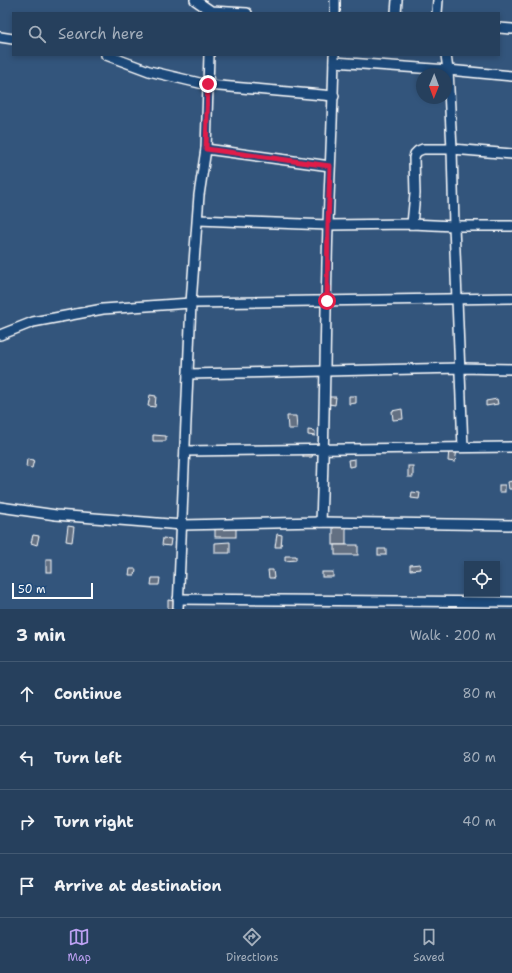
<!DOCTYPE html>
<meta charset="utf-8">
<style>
body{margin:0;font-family:"Shantell Sans",sans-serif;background:#2e4763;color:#f1f3f6}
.controls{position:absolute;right:12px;bottom:12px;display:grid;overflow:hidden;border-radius:0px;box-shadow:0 2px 6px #0003}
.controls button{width:36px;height:36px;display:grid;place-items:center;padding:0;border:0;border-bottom:1px solid #425972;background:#26405d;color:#f1f3f6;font:20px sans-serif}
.compass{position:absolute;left:416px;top:68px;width:36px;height:36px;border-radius:50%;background:#26405d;box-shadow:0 2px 6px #0003;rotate:181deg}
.scale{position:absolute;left:12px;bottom:10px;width:81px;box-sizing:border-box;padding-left:4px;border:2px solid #fff;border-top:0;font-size:11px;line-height:14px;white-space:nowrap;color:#fff;-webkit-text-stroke:3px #1f4a7a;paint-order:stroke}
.stop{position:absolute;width:12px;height:12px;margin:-9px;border:3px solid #e11d48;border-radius:50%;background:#fff}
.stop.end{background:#e11d48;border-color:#fff;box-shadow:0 1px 4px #0008}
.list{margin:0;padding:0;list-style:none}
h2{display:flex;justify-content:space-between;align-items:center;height:52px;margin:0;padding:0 16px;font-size:17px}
h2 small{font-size:13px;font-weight:400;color:#a4afbc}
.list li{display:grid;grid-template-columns:26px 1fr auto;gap:12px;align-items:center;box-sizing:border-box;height:64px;padding:0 16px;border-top:1px solid #425972}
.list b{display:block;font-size:15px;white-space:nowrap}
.list em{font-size:13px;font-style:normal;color:#a4afbc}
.icon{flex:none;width:22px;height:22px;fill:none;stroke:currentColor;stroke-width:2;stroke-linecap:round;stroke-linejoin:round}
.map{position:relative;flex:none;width:512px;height:609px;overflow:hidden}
.search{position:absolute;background:#26405d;box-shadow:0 2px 6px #0003;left:12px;right:12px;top:12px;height:44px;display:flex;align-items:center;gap:10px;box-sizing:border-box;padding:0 14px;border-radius:0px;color:#a4afbc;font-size:15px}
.sheet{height:308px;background:#26405d}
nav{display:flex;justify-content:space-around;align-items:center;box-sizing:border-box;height:56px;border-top:1px solid #425972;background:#26405d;font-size:11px;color:#a4afbc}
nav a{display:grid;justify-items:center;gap:2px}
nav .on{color:#bca0f2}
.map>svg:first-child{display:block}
.building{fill:#637082;stroke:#fff}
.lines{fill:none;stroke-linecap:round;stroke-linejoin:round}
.street-casing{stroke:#fff;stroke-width:12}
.street{stroke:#1f4a7a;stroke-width:9}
.route{stroke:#e11d48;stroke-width:5}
</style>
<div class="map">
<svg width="512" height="609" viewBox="0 0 512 609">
<rect width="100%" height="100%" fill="#33557c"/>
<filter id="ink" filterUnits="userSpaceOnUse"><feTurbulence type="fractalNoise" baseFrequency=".025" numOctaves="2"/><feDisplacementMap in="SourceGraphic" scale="8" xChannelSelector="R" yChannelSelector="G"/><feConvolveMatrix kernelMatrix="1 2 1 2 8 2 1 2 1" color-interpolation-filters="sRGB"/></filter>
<g filter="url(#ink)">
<!-- building -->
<g class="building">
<path d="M150,395L156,396L155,407L148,406Z"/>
<path d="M349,396H356V403L349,404Z"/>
<path d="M329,397H336L335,405L329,404Z"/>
<path d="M497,399L498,404L486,406V401Z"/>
<path d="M402,409L403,419L393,420L392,411Z"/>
<path d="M287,416H296L297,429H288Z"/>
<path d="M308,430L315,431V436L308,435Z"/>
<path d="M153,435L166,436V441H153Z"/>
<path d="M449,449L457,450L455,462L448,461Z"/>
<path d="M303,453H313L312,457H303Z"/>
<path d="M27,459L34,460L32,468L26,467Z"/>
<path d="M355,459V466L349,467L348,460Z"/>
<rect x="408" y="466" width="5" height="11"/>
<path d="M512,481V489H509L508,482Z"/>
<rect x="499" y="485" width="6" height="7"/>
<path d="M412,492L420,493L419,499L411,498Z"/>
<path d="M68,526L74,527L72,542L66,541Z"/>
<rect x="333" y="526" width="13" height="19"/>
<rect x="215" y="527" width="21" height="10"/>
<path d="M277,534L282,535L281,547H275Z"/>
<path d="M33,535L39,536L37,545L31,543Z"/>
<path d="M163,538L171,539L170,546L162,545Z"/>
<path d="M230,542V553H215V543Z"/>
<rect x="335" y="545" width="23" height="10"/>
<rect x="378" y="549" width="8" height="6"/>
<path d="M285,556H296V560L285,561Z"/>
<rect x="46" y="559" width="6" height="13"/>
<path d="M420,564L421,569L410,570V565Z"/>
<path d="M130,569H136L135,575H129Z"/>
<path d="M268,570H273L274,578H269Z"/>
<rect x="322" y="572" width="11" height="5"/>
<path d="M152,578H160L159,585H151Z"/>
<path d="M168,600L174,601V609H168Z"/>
</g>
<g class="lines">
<!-- street casing -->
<g class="street-casing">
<g id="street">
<path d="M195,0L211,11L247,13"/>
<path d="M335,0V13"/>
<path d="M396,13L397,0"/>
<path d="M437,13L438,0"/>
<path d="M499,28L512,29"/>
<path d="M0,37L13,39"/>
<path d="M106,55L149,71L208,85L334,96"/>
<path d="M446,55L448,70L452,149L454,226L463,447"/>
<path d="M334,62L448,70L512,76"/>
<path d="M206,149L330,166"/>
<path d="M198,220L328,225L412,224L454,226H512"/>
<path d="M412,224L415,194L414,158L415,154L418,151L423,149H452L512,154"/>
<path d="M0,335L33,322L103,309L191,303L512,298"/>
<path d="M188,374L460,368L512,369"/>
<path d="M185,451L512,447"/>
<path d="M0,507L56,515L182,525L321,522L512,525"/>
<path d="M321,522C325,423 325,324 328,225C330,168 333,112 334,55"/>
<path d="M178,599L512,602"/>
<path d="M178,609L191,303L199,195L206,149L209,55"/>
</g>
</g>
<!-- street -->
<use href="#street" class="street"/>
</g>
</g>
<g class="lines" filter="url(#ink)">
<!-- route -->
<path class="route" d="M208,84L206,149L330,166L328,225L327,301"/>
</g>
</svg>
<div class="controls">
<button><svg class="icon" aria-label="locate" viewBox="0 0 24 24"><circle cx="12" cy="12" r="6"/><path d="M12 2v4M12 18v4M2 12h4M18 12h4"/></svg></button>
</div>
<svg class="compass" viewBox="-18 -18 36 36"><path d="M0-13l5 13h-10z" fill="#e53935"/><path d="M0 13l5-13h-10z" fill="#a4afbc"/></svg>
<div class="scale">50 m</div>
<div class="stop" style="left:327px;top:301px"></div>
<div class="stop end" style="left:208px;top:84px"></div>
<div class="search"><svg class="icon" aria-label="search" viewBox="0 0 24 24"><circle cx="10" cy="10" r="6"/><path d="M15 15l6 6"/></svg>Search here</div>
</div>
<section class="sheet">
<h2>3 min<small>Walk · 200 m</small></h2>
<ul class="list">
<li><svg class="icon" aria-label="ahead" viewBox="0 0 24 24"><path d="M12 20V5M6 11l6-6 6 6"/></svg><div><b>Continue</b></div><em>80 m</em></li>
<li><svg class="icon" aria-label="left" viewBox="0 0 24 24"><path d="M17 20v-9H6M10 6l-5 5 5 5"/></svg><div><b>Turn left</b></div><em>80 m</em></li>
<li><svg class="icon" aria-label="right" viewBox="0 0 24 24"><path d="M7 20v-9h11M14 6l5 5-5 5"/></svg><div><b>Turn right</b></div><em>40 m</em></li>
<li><svg class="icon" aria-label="arrive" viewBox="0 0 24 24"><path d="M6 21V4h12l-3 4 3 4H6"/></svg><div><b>Arrive at destination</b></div></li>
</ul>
</section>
<nav>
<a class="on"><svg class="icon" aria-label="map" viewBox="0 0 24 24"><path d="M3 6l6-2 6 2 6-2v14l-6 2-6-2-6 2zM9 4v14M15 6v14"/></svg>Map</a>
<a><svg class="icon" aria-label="directions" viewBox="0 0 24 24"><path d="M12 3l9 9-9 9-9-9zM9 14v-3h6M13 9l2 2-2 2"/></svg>Directions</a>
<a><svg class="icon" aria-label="saved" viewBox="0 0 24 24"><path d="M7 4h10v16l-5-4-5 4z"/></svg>Saved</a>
</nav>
